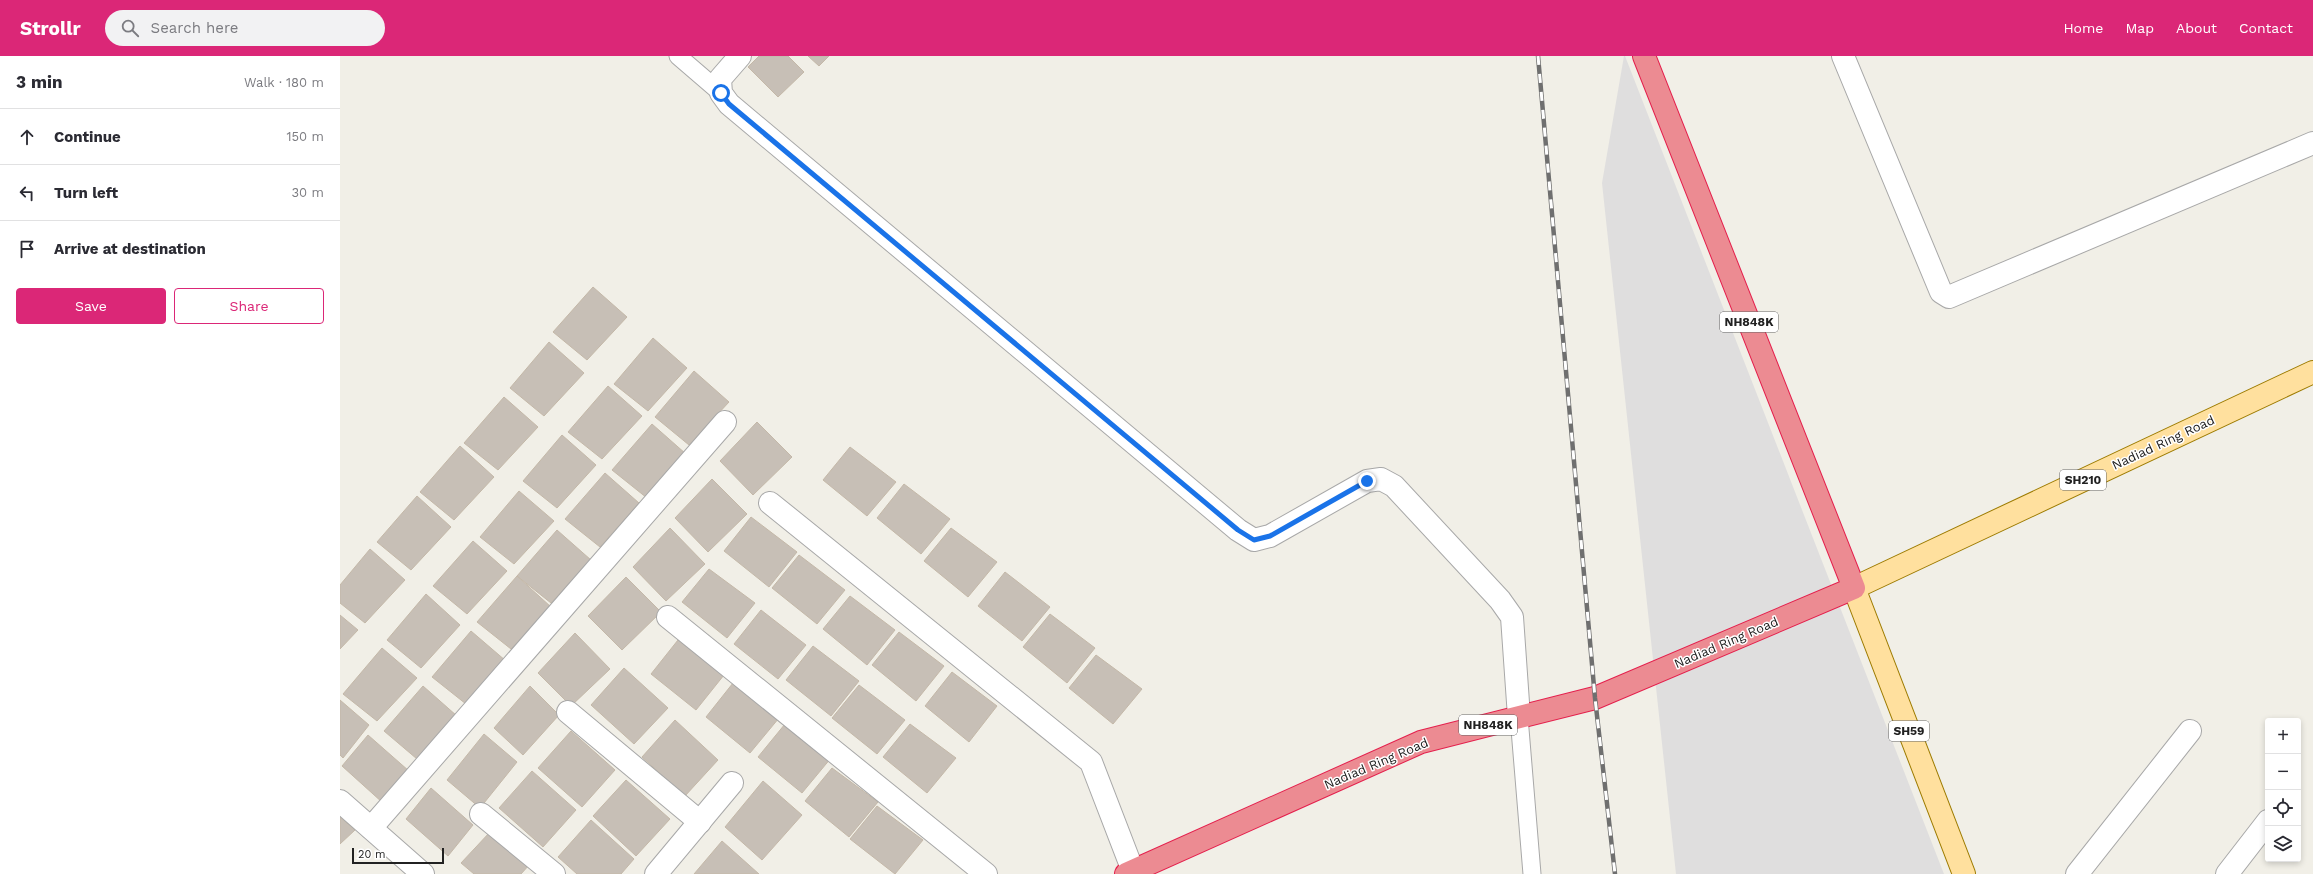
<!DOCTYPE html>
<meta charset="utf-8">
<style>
body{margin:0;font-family:"Work Sans",sans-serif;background:#f2f2f3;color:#2b2b33}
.controls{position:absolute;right:12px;bottom:12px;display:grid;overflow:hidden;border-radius:4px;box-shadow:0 2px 6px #0003}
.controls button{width:36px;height:36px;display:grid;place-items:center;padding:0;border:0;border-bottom:1px solid #e1e1e2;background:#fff;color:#2b2b33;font:20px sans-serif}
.scale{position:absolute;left:12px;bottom:10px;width:92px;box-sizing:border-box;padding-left:4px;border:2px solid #212121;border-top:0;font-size:11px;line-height:14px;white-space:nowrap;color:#212121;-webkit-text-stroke:3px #fff;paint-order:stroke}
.stop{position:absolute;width:12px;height:12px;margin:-9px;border:3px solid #1a73e8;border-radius:50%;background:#fff}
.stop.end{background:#1a73e8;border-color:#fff;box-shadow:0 1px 4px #0008}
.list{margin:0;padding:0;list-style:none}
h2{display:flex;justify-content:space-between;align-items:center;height:52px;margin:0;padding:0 16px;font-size:17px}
h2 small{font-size:13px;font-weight:400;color:#7c7c81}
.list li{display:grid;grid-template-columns:26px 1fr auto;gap:12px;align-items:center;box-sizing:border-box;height:56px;padding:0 16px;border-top:1px solid #e1e1e2}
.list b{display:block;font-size:15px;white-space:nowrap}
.list em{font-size:13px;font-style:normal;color:#7c7c81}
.actions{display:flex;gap:8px;padding:12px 16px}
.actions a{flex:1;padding:9px 0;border:1px solid #db2777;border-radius:4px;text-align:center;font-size:14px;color:#db2777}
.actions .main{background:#db2777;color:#fff}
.icon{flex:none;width:22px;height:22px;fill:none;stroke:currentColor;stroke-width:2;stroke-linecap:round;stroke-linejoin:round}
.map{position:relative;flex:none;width:1973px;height:818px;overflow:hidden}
header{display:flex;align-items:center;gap:24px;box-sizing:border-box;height:56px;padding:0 20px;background:#db2777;color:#fff}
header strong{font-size:19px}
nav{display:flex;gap:22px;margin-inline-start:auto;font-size:14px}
.search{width:280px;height:36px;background:#f2f2f3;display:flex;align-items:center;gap:10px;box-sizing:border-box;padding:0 14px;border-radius:22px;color:#7c7c81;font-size:15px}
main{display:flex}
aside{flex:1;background:#fff}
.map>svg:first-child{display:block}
.residential{fill:#dfdede}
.building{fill:#c7bfb6;stroke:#c4b8a8}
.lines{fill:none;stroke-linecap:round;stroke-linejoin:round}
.lane-casing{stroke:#a8a8a8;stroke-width:19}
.street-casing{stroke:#a8a8a8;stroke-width:24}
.primary-casing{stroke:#9d7b00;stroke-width:24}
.highway-casing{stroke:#e41f4c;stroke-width:24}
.lane{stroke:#fff;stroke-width:17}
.street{stroke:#fff;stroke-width:22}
.primary{stroke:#ffe09e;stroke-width:22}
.highway{stroke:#ec8b92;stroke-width:22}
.rail-casing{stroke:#6f6f6f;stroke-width:4.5}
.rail{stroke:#fff;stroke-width:3;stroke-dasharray:9;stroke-linecap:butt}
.route{stroke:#1a73e8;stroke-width:5}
.labels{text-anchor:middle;stroke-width:3;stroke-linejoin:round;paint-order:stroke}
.shield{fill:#fff;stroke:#646464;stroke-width:1}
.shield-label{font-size:12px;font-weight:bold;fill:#212121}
.street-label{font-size:13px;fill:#212121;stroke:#fff}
</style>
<header>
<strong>Strollr</strong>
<div class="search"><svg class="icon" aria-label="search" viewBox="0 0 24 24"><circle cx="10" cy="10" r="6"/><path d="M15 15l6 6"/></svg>Search here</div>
<nav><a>Home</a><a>Map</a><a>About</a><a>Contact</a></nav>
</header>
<main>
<aside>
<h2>3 min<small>Walk · 180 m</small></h2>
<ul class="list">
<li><svg class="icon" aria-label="ahead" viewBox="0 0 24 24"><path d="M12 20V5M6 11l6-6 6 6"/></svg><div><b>Continue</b></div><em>150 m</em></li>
<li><svg class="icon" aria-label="left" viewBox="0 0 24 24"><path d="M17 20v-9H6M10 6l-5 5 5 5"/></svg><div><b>Turn left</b></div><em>30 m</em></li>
<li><svg class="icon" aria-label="arrive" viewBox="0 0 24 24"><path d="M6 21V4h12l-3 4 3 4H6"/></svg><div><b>Arrive at destination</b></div></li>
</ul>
<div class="actions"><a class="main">Save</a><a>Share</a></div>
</aside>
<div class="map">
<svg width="1973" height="818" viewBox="0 0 1973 818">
<rect width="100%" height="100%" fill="#f1efe7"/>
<!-- residential -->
<path class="residential" d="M1284,0H1285L1604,818H1336L1262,127Z"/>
<!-- building -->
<g class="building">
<path d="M419,0H448L464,16L438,41L408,11Z"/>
<path d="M468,0H489L479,10Z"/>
<path d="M253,231L287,261L247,304L213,276Z"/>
<path d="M313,282L347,312L308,355L274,328Z"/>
<path d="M209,286L244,317L204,360L170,332Z"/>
<path d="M354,315L389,346L349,389L315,361Z"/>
<path d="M268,330L302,360L262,403L228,376Z"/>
<path d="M164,341L198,371L158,414L124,387Z"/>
<path d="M417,366L452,401L413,439L380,405Z"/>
<path d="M312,368L346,398L307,442L272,414Z"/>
<path d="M222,379L256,409L217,452L183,425Z"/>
<path d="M120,390L154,421L114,464L80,436Z"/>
<path d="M510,391L556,426L527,460L483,424Z"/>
<path d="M265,417L299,447L260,491L225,463Z"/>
<path d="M372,423L407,458L368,496L335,462Z"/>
<path d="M564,428L610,463L581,498L537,462Z"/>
<path d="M179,435L214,465L174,508L140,481Z"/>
<path d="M77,440L111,471L71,514L37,486Z"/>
<path d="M411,461L457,496L429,531L384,495Z"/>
<path d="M330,472L365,508L326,545L293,511Z"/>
<path d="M611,472L657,506L628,541L584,505Z"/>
<path d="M217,474L251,504L211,547L177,520Z"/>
<path d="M133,485L167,515L127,558L93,530Z"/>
<path d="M30,493L65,524L25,567L0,547V529Z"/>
<path d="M459,499L505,534L477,568L432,532Z"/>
<path d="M369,513L415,547L387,582L342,546Z"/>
<path d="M665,516L710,551L682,585L638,550Z"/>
<path d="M177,520L211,551L171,593L137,566Z"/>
<path d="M286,521L321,556L282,594L248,560Z"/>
<path d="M86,538L120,569L81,612L47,584Z"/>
<path d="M510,540L555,574L527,609L483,573Z"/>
<path d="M421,554L466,589L438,623L394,588Z"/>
<path d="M710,558L755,592L727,627L683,591Z"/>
<path d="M0,559L18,574L0,593Z"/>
<path d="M131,575L166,605L126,648L92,621Z"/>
<path d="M559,576L604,610L576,645L532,609Z"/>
<path d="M235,577L270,613L231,650L198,617Z"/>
<path d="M338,584L384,619L356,654L311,618Z"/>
<path d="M473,590L519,625L491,660L446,624Z"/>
<path d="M42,592L77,622L37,665L3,638Z"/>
<path d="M756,599L802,633L773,668L729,632Z"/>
<path d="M284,612L328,652L294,688L251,649Z"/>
<path d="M612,616L657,650L629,686L585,650Z"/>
<path d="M393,627L439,662L410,697L366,661Z"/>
<path d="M519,629L565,664L537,698L492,662Z"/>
<path d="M83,630L117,660L77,703L44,675Z"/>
<path d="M190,630L219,659L183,699L154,672Z"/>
<path d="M0,644L29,669L3,702L0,699Z"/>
<path d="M335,664L378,704L345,740L302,701Z"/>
<path d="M445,668L491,702L462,737L418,701Z"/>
<path d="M570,668L616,702L587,737L543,701Z"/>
<path d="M231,675L275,714L242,751L198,712Z"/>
<path d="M144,678L177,706L140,752L107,724Z"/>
<path d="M28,679L69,715L43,747L2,710Z"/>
<path d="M492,712L538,746L509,781L465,745Z"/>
<path d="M192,715L236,754L203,791L159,752Z"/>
<path d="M286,724L330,763L296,800L253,760Z"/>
<path d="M423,725L462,759L422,804L385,771Z"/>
<path d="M91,732L133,769L108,800L66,763Z"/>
<path d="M537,750L583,784L555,818L510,783Z"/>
<path d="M0,761L15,774L0,788Z"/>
<path d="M251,764L294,803L281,818H237L218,801Z"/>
<path d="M150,776L190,808L181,818H134L121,807Z"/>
<path d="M382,785L419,818H354Z"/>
</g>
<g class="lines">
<!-- lane casing -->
<g class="lane-casing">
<g id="lane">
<path d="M338,0L381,37"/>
<path d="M1179,661L1192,818"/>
</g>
</g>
<!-- street casing -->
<g class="street-casing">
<g id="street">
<path d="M400,0L380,23L381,37L389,48L898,474L914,484L930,480L1027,425L1041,423L1054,430L1160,544L1172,561L1179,661"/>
<path d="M1503,0L1601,236L1609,241L1973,87"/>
<path d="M430,447L751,706L793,815"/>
<path d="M328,561L646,818"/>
<path d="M228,656L360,766"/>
<path d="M0,745L83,818"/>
<path d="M141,758L214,818"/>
<path d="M31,772L385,366"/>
<path d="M316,818L392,727"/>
<path d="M1737,818L1850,675"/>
<path d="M1887,818L1928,765"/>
</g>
</g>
<!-- primary casing -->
<g class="primary-casing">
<path id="primary" d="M1624,818L1514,532L1973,316"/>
</g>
<!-- highway casing -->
<g class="highway-casing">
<path id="highway" d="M786,818L1081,686L1255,642L1514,532L1304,0"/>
</g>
<!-- lane -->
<use href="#lane" class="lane"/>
<!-- street -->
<use href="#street" class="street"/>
<!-- primary -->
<use href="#primary" class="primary"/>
<!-- highway -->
<use href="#highway" class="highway"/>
<!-- rail casing -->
<g class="rail-casing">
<path id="rail" d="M1198,0L1255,642L1275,818"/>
</g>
<!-- rail -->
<use href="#rail" class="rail"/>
</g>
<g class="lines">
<!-- route -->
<path class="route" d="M381,37L389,48L898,474L914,484L930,480L1027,425"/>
</g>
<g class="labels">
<!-- shield labels -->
<g class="shield">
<rect x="1380" y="256" width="58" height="20" rx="3"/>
<rect x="1720" y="414" width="46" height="20" rx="3"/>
<rect x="1119" y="659" width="58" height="20" rx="3"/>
<rect x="1549" y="665" width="40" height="20" rx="3"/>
</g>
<g class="shield-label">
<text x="1409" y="270">NH848K</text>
<text x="1743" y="428">SH210</text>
<text x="1148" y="673">NH848K</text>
<text x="1569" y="679">SH59</text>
</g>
<!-- street labels -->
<g class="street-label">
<text transform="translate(1823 386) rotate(-25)" y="5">Nadiad Ring Road</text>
<text transform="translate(1386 586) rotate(-23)" y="5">Nadiad Ring Road</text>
<text transform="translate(1036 707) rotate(-23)" y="5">Nadiad Ring Road</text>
</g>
</g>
</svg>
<div class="controls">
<button>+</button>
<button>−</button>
<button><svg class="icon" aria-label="locate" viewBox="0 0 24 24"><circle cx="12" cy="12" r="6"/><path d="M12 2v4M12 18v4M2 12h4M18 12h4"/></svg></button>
<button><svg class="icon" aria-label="layers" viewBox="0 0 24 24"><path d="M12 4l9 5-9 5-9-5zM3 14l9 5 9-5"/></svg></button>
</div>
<div class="scale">20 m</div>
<div class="stop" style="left:381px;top:37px"></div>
<div class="stop end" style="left:1027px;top:425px"></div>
</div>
</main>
